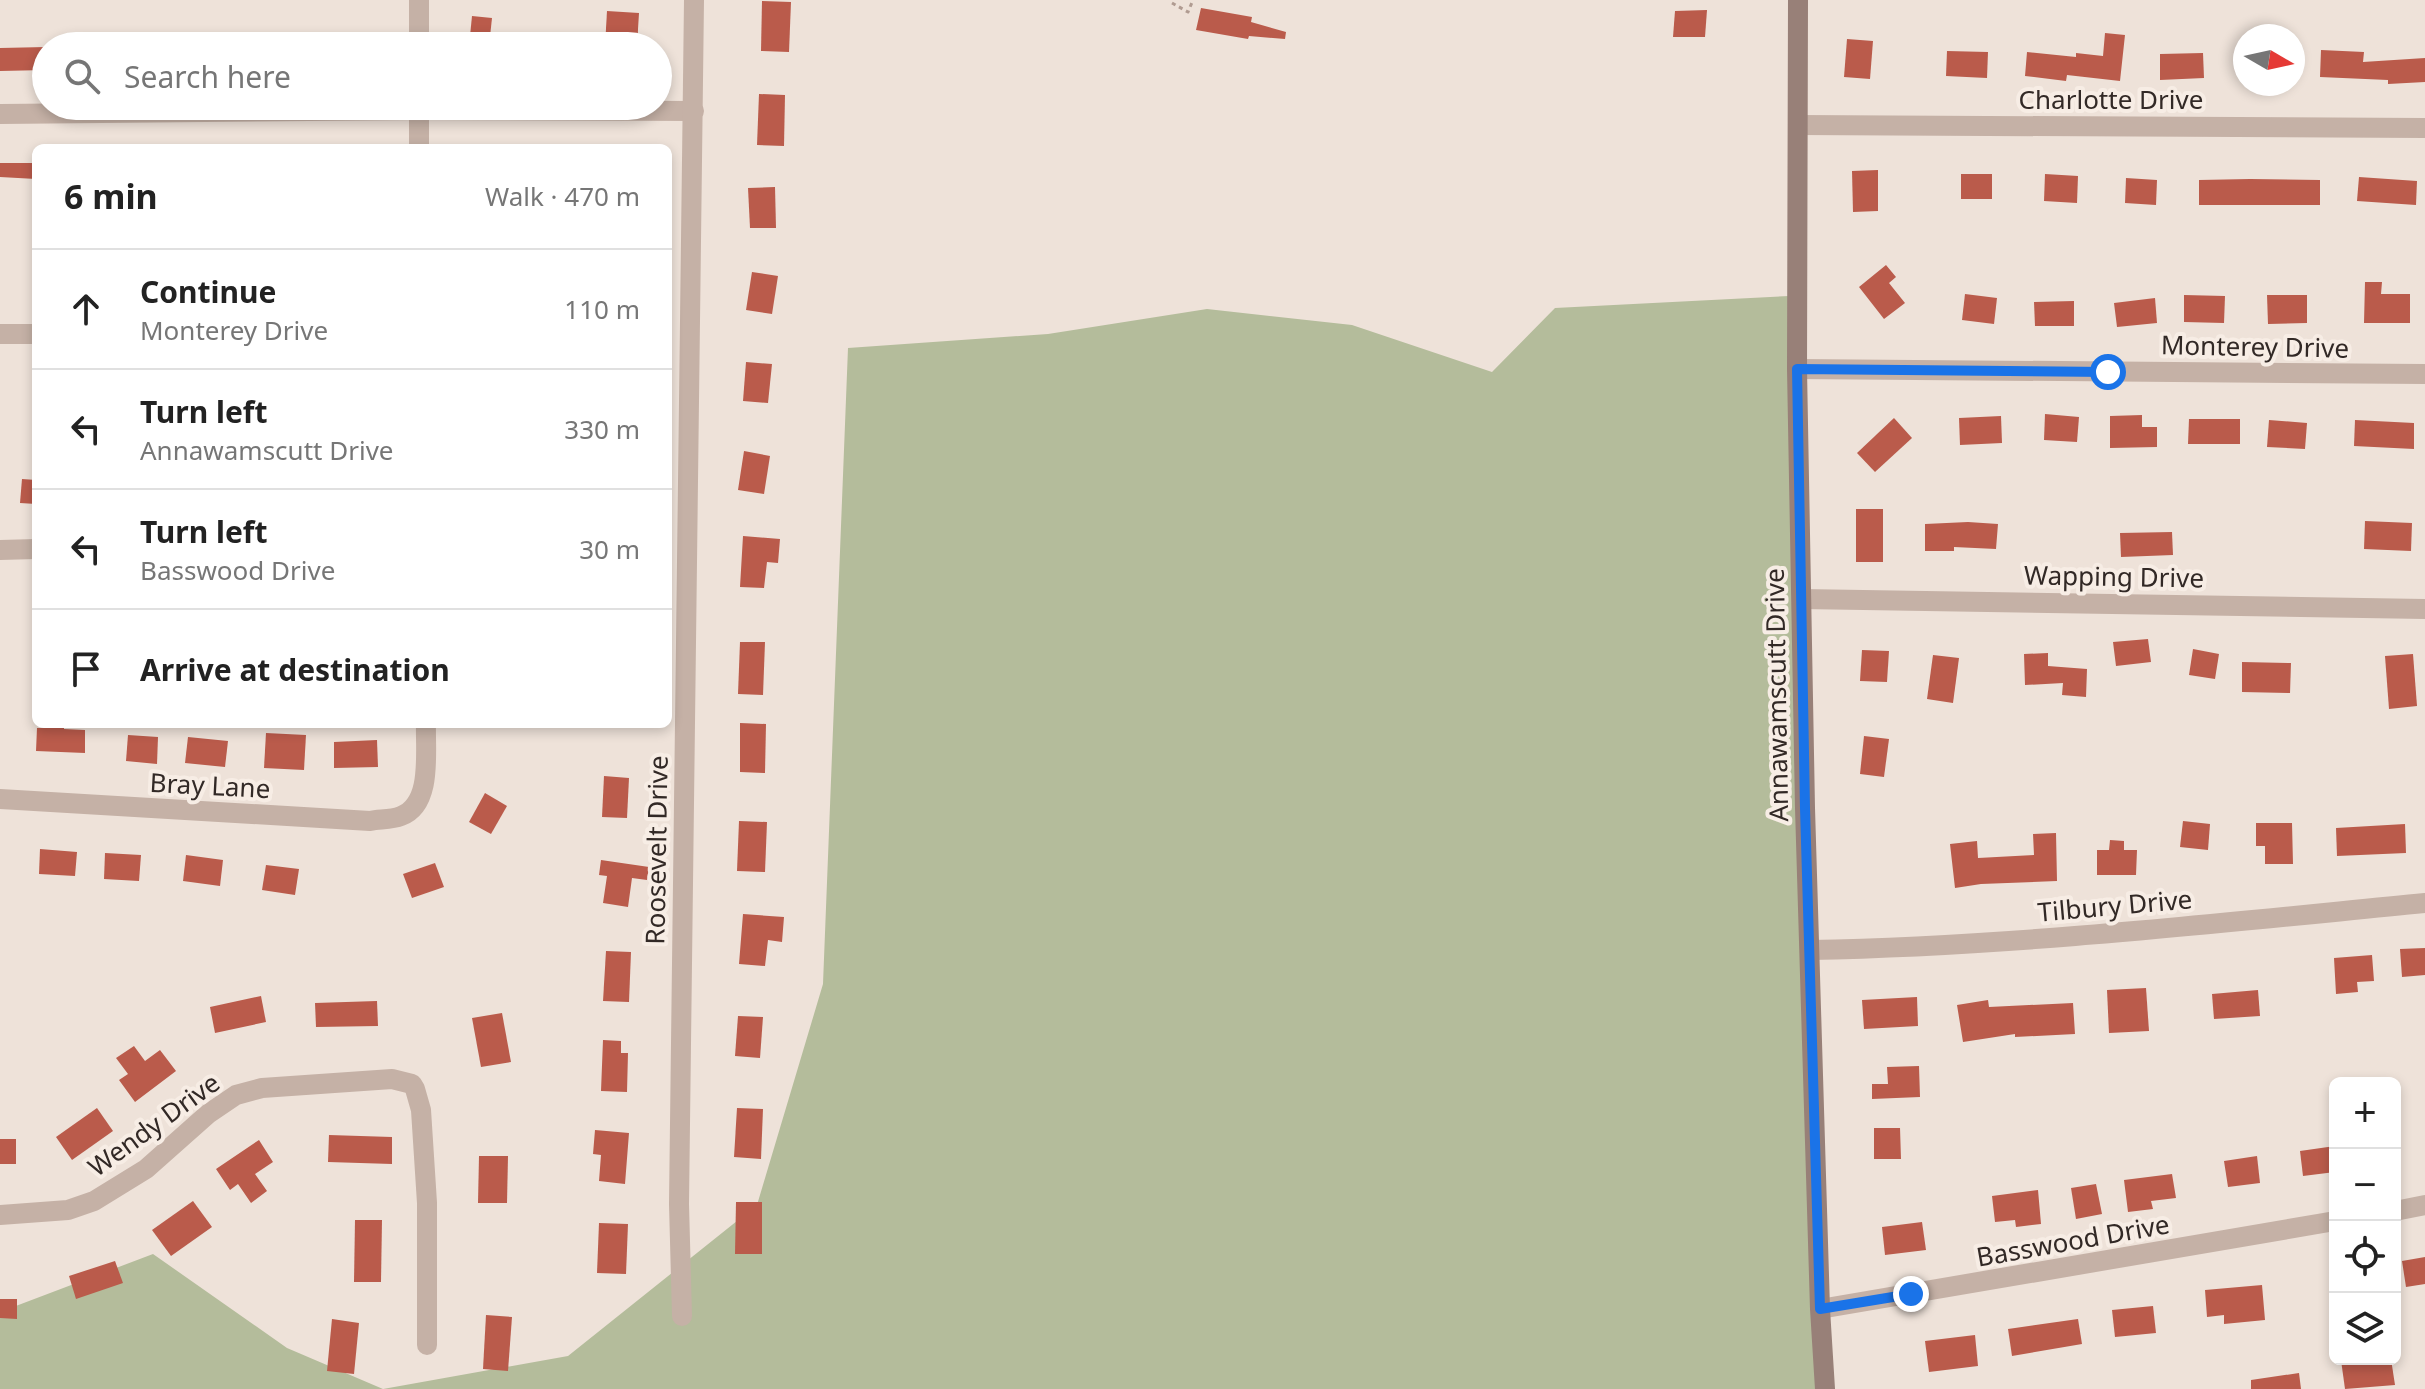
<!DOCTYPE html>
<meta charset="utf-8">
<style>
body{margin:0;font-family:"Noto Sans",sans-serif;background:#f6f6f6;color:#222}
.controls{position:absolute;right:24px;bottom:24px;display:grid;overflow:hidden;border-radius:12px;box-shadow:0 4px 12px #0003}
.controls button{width:72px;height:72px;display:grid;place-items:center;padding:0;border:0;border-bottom:2px solid #e0e0e0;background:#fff;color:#222;font:40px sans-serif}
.compass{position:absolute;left:2233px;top:24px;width:72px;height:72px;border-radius:50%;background:#fff;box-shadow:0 4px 12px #0003;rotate:99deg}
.stop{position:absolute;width:24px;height:24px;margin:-18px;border:6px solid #1a73e8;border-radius:50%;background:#fff}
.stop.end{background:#1a73e8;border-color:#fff;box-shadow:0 2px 8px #0008}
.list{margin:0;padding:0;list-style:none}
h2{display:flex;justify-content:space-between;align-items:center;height:104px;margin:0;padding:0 32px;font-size:34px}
h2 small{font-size:26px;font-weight:400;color:#767676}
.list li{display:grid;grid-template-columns:52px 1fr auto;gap:24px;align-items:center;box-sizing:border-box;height:120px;padding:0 32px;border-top:2px solid #e0e0e0}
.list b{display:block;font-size:30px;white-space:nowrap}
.list p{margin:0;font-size:26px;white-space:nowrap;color:#767676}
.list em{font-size:26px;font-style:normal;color:#767676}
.icon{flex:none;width:44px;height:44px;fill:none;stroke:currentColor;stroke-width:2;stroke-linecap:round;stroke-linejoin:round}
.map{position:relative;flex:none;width:2425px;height:1389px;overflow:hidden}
.search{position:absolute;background:#fff;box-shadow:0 4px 12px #0003;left:32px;top:32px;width:640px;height:88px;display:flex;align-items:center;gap:20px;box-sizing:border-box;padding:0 28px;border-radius:44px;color:#767676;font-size:30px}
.panel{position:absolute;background:#fff;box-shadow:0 4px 12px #0003;left:32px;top:144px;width:640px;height:584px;border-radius:12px}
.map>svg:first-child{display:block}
.green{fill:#b4bc9b}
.building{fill:#ba5b4b}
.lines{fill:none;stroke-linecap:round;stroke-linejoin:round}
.path{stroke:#b09b91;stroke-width:3;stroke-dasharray:4 4;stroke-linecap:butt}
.street{stroke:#c5b1a6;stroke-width:20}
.secondary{stroke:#988078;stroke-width:20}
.route{stroke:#1a73e8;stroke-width:10}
.labels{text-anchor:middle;stroke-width:8;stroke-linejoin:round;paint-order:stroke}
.street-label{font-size:26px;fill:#322926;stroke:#f7ede5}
</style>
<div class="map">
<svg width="2425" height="1389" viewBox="0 0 2425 1389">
<rect width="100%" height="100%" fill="#eee2d9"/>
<!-- green -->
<path class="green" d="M1789,296L1818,1389H0V1312L153,1254L287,1348L383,1389L568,1356L757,1205L823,984L848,348L1048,334L1207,309L1352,325L1492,372L1555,308Z"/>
<!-- building -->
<g class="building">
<path d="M762,1L791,2L789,52L761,51Z"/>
<path d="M1201,8L1252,17L1251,22L1286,32L1285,39L1249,36L1248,39L1196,30Z"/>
<path d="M1707,10L1705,37H1673L1675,11Z"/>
<path d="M607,11L639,13L637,46H605Z"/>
<path d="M472,16L492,18L489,46H469Z"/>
<path d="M2105,33L2125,35L2120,81L2067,75L2066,81L2025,76L2027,52L2076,57V53L2103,56Z"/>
<path d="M1847,39L1873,41L1870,79L1844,77Z"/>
<path d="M46,47V70L0,71V48Z"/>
<path d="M2321,50L2364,52L2363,62L2425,58V82L2388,84V80L2320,77Z"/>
<path d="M1947,51L1988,52L1987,78L1946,76Z"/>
<path d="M2203,53L2204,78L2160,80V54Z"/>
<path d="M759,94L785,95L784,146L757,145Z"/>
<path d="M0,163H36V179L0,177Z"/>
<path d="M1878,170V211L1853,212L1852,171Z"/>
<rect x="1961" y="174" width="31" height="25"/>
<path d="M2045,174L2078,176L2077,203L2044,201Z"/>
<path d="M2359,177L2417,181L2416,205L2357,201Z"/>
<path d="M2126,178L2157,180L2156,205L2125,203Z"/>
<path d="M2250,179L2320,180V205H2199V180Z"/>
<path d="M775,187L776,228H750L748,188Z"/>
<path d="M1886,265L1896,277L1889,283L1905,303L1884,319L1859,287Z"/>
<path d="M752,272L778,276L772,314L746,310Z"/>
<path d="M2365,282H2382L2381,294H2410V323H2364Z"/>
<path d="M1965,294L1997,298L1994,324L1962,320Z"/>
<path d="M2184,295L2225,296L2224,323L2184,322Z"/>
<path d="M2267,295H2307V323L2268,324Z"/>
<path d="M2155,298L2157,323L2117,327L2114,303Z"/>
<path d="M2074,301V326H2035L2034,302Z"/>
<path d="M746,362L772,364L768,403L743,401Z"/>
<path d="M2045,414L2079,417L2077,442L2044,440Z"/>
<path d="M2142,415V427H2157V447L2110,448V416Z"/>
<path d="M2001,416L2002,443L1960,445L1959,418Z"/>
<path d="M1894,418L1912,438L1875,472L1857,453Z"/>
<path d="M2189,419H2240V444H2188Z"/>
<path d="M2269,420L2307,423L2305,449L2267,447Z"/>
<path d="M2355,420L2414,423V449L2354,446Z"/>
<path d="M744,451L770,456L764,494L738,490Z"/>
<path d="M22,479L36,480V504L20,503Z"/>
<rect x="1856" y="509" width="27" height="53"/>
<path d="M2365,521L2412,523L2411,551L2364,549Z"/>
<path d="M1968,522L1998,524L1996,549L1954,547V551H1925V524Z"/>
<path d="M2172,532L2173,555L2121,557L2120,533Z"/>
<path d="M743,536L780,539L778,563L767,562L764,588L740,587Z"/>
<path d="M2148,639L2151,662L2116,666L2113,642Z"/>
<path d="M740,642H765L763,695L738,694Z"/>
<path d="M2193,649L2219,654L2215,679L2189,675Z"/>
<path d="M1862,650L1889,651L1887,682L1860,681Z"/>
<path d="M2048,653V666L2087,669L2086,697L2062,695L2063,683L2025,685L2024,654Z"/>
<path d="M2413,654L2417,706L2389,709L2385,656Z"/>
<path d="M1933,655L1959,658L1953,703L1927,699Z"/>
<path d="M2242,662L2291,663L2290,693L2242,692Z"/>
<path d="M740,723L766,724L765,773L740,772Z"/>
<path d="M50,724H64V729L85,730V753L36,751L37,728H49Z"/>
<path d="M266,733L306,735L304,770L264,768Z"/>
<path d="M128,735L158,737L157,764L126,761Z"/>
<path d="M1864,736L1889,739L1884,777L1860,774Z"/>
<path d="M188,737L228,741L225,767L185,763Z"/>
<path d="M377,740L378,767L334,768V742Z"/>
<path d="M604,776L629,778L627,818L602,817Z"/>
<path d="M485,793L507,806L491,834L469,822Z"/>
<path d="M739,821L767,822L765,872L737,871Z"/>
<path d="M2183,821L2210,824L2208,850L2180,847Z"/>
<path d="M2256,823H2292L2293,864H2265V846H2256Z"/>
<path d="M2405,824L2406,853L2337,856L2336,828Z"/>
<path d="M2056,833L2057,881L1981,884L1955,888L1950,844L1977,841L1978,858L2034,855L2033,834Z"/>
<path d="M2110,840L2124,841V850H2137L2136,875H2097V850H2109Z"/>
<path d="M40,849L77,852L75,876L39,874Z"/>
<path d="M105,853L141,855L139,881L104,879Z"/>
<path d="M186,855L223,860L220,886L183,881Z"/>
<path d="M601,860L649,867L647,880L632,878L628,907L603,903L607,876L599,875Z"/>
<path d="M435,863L444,887L412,898L403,874Z"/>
<path d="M266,865L299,869L295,895L262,890Z"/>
<path d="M743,914L784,917L782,942L768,940L765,966L739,964Z"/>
<path d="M2425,948V975L2402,977L2400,949Z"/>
<path d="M606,951L631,952L629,1002L603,1001Z"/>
<path d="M2372,955L2374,981L2357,982L2358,992L2336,994L2334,958Z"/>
<path d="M2146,988L2149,1031L2109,1033L2107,990Z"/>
<path d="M2258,990L2260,1016L2214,1019L2212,994Z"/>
<path d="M261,996L266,1022L215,1033L210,1007Z"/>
<path d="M1917,997L1918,1026L1864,1029L1862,1000Z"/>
<path d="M1988,1000L1989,1007L2073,1003L2075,1034L2015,1037V1034L1963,1042L1957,1005Z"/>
<path d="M377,1001L378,1026L316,1027L315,1003Z"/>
<path d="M502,1013L511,1062L481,1067L472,1018Z"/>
<path d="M738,1016L763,1017L760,1058L735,1056Z"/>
<path d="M603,1040L621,1041V1053H628L627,1092L601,1091Z"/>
<path d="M134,1046L145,1061L160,1050L176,1071L135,1102L119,1080L128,1074L116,1058Z"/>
<path d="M1919,1066L1920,1097L1872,1099V1084H1888L1887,1067Z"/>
<path d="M97,1108L113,1131L72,1160L56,1137Z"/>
<path d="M737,1108L763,1109L761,1159L734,1157Z"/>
<path d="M1874,1128H1900L1901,1159H1874Z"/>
<path d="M595,1130L629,1133L625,1184L599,1181L601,1155L593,1154Z"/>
<path d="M329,1135L392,1137V1164L328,1162Z"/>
<rect x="0" y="1139" width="16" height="25"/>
<path d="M259,1140L273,1162L255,1174L267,1191L251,1203L238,1184L230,1190L216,1169Z"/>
<path d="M2335,1146V1172L2303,1176L2300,1151Z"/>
<path d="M479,1156H508L507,1203H478Z"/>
<path d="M2257,1156L2260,1183L2228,1187L2224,1161Z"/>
<path d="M2172,1174L2176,1198L2151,1201L2153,1209L2128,1212L2124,1180Z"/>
<path d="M2096,1184L2102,1214L2076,1219L2071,1188Z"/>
<path d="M2038,1190L2041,1224L2016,1227L2015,1220L1995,1222L1992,1196Z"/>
<path d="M193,1201L212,1227L171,1256L152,1230Z"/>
<path d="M736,1202H762V1254H735Z"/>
<path d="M355,1220H382L381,1282H354Z"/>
<path d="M1922,1222L1926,1250L1885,1255L1882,1227Z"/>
<path d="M599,1223L628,1224L626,1274L597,1273Z"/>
<path d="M2425,1257V1284L2406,1287L2402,1261Z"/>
<path d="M115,1261L123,1283L76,1299L69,1276Z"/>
<path d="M2262,1285L2265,1320L2224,1324V1315L2207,1317L2205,1290Z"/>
<path d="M0,1299H17V1319L0,1318Z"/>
<path d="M2153,1306L2156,1333L2115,1337L2112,1310Z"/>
<path d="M486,1315L512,1317L508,1371L483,1369Z"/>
<path d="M332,1319L359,1323L354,1374L327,1371Z"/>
<path d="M2078,1319L2082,1344L2012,1356L2008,1329Z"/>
<path d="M1975,1335L1978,1366L1929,1372L1925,1341Z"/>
<path d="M2349,1359H2391L2395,1385L2345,1389L2341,1360Z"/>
<path d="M2299,1373L2301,1389H2251V1380Z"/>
</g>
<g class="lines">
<!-- path -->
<path class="path" d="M1172,3L1188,12L1193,0"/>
<!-- street -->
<g class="street">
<path d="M419,0V46"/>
<path d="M419,106V148"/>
<path d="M0,114L419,110L694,111"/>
<path d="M1798,125L2425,128"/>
<path d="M0,334H36"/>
<path d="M1797,369L2425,374"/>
<path d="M0,550L36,549"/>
<path d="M1801,599L2425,609"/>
<path d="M0,799L370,821C380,819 391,820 401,816C433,804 425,751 426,724"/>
<path d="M1810,950C2016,946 2220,923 2425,903"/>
<path d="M2395,1211L2425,1205"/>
<path d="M0,1215L68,1210L94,1201L146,1169L208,1114L236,1095L262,1088L392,1079L412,1084L415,1089L421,1110L427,1203V1345"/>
<path d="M1820,1309L2335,1221"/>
<path d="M682,1316L679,1204L694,0"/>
</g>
<!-- secondary -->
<path class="secondary" d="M1798,0L1797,369L1805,808L1820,1309L1825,1389"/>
</g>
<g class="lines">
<!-- route -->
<path class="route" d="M1911,1294L1820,1309L1805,808L1797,369L2108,372"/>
</g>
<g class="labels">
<!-- street labels -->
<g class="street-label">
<text x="2111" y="109">Charlotte Drive</text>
<text transform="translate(2255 347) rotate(1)" y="9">Monterey Drive</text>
<text transform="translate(2114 577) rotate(1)" y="9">Wapping Drive</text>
<text transform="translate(1777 695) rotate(-91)" y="9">Annawamscutt Drive</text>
<text transform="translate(210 786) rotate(3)" y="9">Bray Lane</text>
<text transform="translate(657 850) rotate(-89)" y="9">Roosevelt Drive</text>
<text transform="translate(2115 906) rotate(-5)" y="9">Tilbury Drive</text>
<text transform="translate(154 1125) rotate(-36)" y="9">Wendy Drive</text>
<text transform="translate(2073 1241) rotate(-10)" y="9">Basswood Drive</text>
</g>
</g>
</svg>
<div class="controls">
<button>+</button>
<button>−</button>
<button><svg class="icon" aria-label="locate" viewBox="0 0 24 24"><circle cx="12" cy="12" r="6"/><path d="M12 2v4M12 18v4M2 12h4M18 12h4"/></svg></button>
<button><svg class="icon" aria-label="layers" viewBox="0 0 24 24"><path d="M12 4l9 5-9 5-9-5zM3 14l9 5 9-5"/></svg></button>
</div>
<svg class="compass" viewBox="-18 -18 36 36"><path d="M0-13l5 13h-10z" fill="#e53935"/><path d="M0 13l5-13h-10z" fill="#767676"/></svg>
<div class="stop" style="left:2108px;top:372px"></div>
<div class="stop end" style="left:1911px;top:1294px"></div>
<div class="search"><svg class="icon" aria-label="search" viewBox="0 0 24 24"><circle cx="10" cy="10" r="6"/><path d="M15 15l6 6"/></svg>Search here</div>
<section class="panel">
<h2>6 min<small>Walk · 470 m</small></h2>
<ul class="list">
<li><svg class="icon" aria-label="ahead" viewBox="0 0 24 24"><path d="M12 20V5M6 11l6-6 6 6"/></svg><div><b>Continue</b><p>Monterey Drive</p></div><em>110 m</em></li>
<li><svg class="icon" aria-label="left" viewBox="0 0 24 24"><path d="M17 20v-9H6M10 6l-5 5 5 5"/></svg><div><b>Turn left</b><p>Annawamscutt Drive</p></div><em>330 m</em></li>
<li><svg class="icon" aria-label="left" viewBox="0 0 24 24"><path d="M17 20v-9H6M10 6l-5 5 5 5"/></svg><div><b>Turn left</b><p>Basswood Drive</p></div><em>30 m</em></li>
<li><svg class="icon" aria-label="arrive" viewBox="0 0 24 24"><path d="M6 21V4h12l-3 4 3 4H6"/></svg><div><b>Arrive at destination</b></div></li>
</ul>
</section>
</div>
